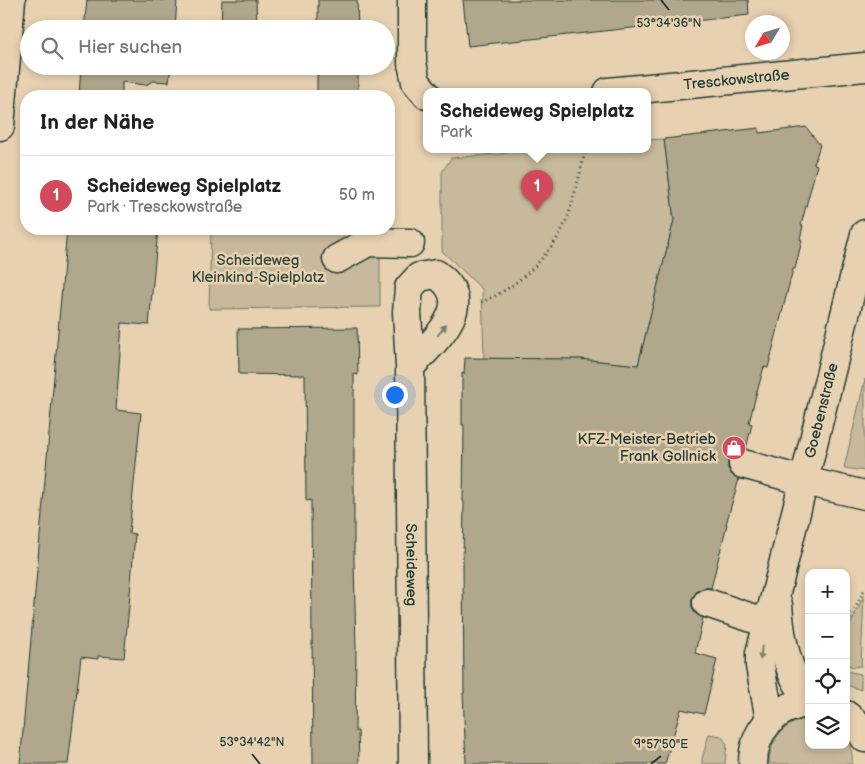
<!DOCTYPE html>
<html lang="de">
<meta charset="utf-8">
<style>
body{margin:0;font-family:"Balsamiq Sans",sans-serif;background:#f2f2f2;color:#222}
.controls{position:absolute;right:15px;bottom:15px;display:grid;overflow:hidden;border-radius:10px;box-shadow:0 2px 8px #0003}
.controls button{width:45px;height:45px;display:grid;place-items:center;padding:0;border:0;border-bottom:1px solid #e0e0e0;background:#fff;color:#222;font:25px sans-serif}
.compass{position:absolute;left:745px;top:15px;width:45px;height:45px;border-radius:50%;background:#fff;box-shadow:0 2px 8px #0003;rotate:232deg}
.you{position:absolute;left:394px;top:394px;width:18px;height:18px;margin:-12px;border:4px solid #fff;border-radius:50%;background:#1a73e8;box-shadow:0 0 0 8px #1a73e833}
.badge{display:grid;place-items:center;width:32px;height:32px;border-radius:50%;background:#d1495b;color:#fff;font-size:16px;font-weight:700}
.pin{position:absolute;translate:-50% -41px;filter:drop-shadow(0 1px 2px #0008)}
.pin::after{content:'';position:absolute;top:26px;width:18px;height:15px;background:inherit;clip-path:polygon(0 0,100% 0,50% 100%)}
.popup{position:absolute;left:423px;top:88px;width:228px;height:65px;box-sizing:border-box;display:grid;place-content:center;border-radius:10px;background:#fff;filter:drop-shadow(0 1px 4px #0005);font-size:16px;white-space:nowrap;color:#767676}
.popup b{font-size:19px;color:#222}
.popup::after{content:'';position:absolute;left:50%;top:100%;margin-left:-10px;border:10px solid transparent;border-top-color:#fff}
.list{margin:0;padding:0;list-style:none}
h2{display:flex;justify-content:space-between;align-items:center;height:65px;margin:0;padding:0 20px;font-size:21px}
h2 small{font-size:16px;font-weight:400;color:#767676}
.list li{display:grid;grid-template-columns:32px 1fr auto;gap:15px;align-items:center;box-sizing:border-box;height:80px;padding:0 20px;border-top:1px solid #e0e0e0}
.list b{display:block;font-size:19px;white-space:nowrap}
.list p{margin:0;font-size:16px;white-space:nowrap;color:#767676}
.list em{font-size:16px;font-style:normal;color:#767676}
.icon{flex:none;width:28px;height:28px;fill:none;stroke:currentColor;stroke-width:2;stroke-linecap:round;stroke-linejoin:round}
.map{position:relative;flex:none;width:865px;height:764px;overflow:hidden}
.search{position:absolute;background:#fff;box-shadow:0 2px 8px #0003;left:20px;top:20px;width:375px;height:55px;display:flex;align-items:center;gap:12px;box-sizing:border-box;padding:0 18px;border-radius:28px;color:#767676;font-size:19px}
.panel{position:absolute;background:#fff;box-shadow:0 2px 8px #0003;left:20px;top:90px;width:375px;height:145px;border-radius:20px}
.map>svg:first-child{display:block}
.green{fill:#c7b99b;stroke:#737b68}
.building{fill:#b1a78d;stroke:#1f3d34}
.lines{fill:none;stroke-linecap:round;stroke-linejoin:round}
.minor-casing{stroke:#1f3d34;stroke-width:31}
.path{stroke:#1f3d34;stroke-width:3;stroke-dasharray:1 4;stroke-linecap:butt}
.minor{stroke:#e8d1b0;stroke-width:28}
.oneway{fill:#79806c}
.ticks{fill:none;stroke:#1f3d34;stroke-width:2}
.labels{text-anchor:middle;stroke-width:5;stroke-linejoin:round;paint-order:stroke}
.street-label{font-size:15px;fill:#1f3d34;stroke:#e8d1b0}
.park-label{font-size:15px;fill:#30493e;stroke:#e8d1b0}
.poi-label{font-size:15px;fill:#1f3d34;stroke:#e8d1b0;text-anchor:end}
.ticks-label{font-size:12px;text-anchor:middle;fill:#1f3d34;stroke:#e8d1b0;stroke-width:5;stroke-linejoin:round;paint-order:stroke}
</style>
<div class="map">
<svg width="865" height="764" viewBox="0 0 865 764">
<rect width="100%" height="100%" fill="#e8d1b0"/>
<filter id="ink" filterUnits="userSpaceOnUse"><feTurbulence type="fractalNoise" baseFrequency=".02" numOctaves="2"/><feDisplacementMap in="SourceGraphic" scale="10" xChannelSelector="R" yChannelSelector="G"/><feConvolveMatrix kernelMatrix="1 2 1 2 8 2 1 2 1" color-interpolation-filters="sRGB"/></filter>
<g filter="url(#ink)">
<!-- green -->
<g class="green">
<path d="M664,139L674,220L638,365L580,359H484L482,289L442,251V172L451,158L543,150H647V140Z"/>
<path d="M211,229H380V307L209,309Z"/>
<path d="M865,379V471L844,468Z"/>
<path d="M864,595L861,666L853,667L846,664V634Z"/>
<path d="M846,671L861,674V690L846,685Z"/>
<path d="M801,720H809V745H846V739C851,746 853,755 852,764H769C769,749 776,733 789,725C793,723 797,722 801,720Z"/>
<path d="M709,734L721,736L727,744L725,764H702V759Z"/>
</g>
<!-- building -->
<g class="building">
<path d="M87,0H177L175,29H84Z"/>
<path d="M222,0H256L257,29H221Z"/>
<path d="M318,0H357L358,29H318Z"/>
<path d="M463,0H748L749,15L468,46Z"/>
<path d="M81,66H171L169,82L153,81L146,85L122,82V96H79Z"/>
<rect x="317" y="66" width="41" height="30"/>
<path d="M806,127L820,145L814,164L817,165L801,225L803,226L800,239L802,240L795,269H793L768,368L764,367L756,395L749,423L752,424L746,449H739L732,453L728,460V468L732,475L739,479L726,524H727L711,588H703L697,591L692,599V607L695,613L703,618L695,653L717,659L704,714L681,709L665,764H466L463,693H464L463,561L464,502L463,501L464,425H462V373L464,374L465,358L580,359L638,365L674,220L664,139L759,128V133Z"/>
<path d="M67,229H158L149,325L122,323L116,410L141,413L129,533L135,534L129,606L124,658L98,656V659L81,657L68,764H20Z"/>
<path d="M357,328L358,375L354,374V560L356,651L355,731H358L359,764H313L311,500L306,501L305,375L239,374L238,329Z"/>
</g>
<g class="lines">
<!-- minor casing -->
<g class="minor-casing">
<g id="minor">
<path d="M412,0V63L416,82L427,95"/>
<path id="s1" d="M608,92L865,67"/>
<path d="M0,126L11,0"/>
<path d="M337,259L368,242L410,243"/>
<path id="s2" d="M410,367C433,341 480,304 436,274L419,277L409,288L407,312L410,367L413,764"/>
<path d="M743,464L804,481L865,495"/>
<path d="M707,603L767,623"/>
<path d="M778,605C780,635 787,676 809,698"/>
<path d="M846,715L857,724L865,738"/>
<path id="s3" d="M770,720L760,666V653L777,589L865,234"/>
<path d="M753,764C753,731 775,706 809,703"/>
</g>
</g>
<!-- path -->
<g class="path">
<path d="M481,302C515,290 552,255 566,221C569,215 570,209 572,203C577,185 582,168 585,150"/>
<path d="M846,628L865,588"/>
</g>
<!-- minor -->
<use href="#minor" class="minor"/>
</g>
<!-- one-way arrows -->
<defs><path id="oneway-solid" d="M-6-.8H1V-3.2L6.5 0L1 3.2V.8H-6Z" transform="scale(1.25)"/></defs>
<g class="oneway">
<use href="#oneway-solid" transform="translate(442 330) rotate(-52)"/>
<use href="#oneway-solid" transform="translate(761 653) rotate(96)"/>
</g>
</g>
<!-- ticks -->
<path class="ticks" d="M661,0L669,10M252,754L260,764M651,764L661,756"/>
<!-- icons -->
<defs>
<g id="shop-disc" transform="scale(1.25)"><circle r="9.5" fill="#d1495b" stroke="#e8d1b0"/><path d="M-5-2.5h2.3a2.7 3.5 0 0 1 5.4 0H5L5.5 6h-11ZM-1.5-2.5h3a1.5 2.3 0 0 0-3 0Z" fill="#fff"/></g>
</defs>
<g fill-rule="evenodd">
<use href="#shop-disc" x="734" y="448"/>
</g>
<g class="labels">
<!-- street labels -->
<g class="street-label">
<text dy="5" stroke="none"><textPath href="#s1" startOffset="129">Tresckowstraße</textPath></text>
<text dy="5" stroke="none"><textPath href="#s3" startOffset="318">Goebenstraße</textPath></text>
<text dy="5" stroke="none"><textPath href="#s2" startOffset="424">Scheideweg</textPath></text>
</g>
<!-- park labels -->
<g class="park-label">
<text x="258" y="265">Scheideweg<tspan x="258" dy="17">Kleinkind-Spielplatz</tspan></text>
</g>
<!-- poi labels -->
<g class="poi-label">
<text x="716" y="444">KFZ-Meister-Betrieb<tspan x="716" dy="17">Frank Gollnick</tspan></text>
</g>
</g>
<g class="ticks-label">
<text x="669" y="27">53°34'36"N</text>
<text x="252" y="746">53°34'42"N</text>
<text x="661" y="748">9°57'50"E</text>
</g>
</svg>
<div class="controls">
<button>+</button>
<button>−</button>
<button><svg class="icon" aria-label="locate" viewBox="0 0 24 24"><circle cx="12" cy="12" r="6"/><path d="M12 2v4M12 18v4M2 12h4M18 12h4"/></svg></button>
<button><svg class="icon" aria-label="layers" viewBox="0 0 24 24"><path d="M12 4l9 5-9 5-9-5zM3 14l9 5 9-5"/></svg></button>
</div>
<svg class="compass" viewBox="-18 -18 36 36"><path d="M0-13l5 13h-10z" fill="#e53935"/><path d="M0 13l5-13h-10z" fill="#767676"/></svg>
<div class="you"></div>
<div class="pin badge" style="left:537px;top:211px">1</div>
<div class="popup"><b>Scheideweg Spielplatz</b>Park</div>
<div class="search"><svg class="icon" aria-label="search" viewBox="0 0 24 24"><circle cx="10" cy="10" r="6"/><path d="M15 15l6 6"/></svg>Hier suchen</div>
<section class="panel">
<h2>In der Nähe<small></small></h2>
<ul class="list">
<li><span class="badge">1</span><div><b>Scheideweg Spielplatz</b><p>Park · Tresckowstraße</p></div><em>50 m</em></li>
</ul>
</section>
</div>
